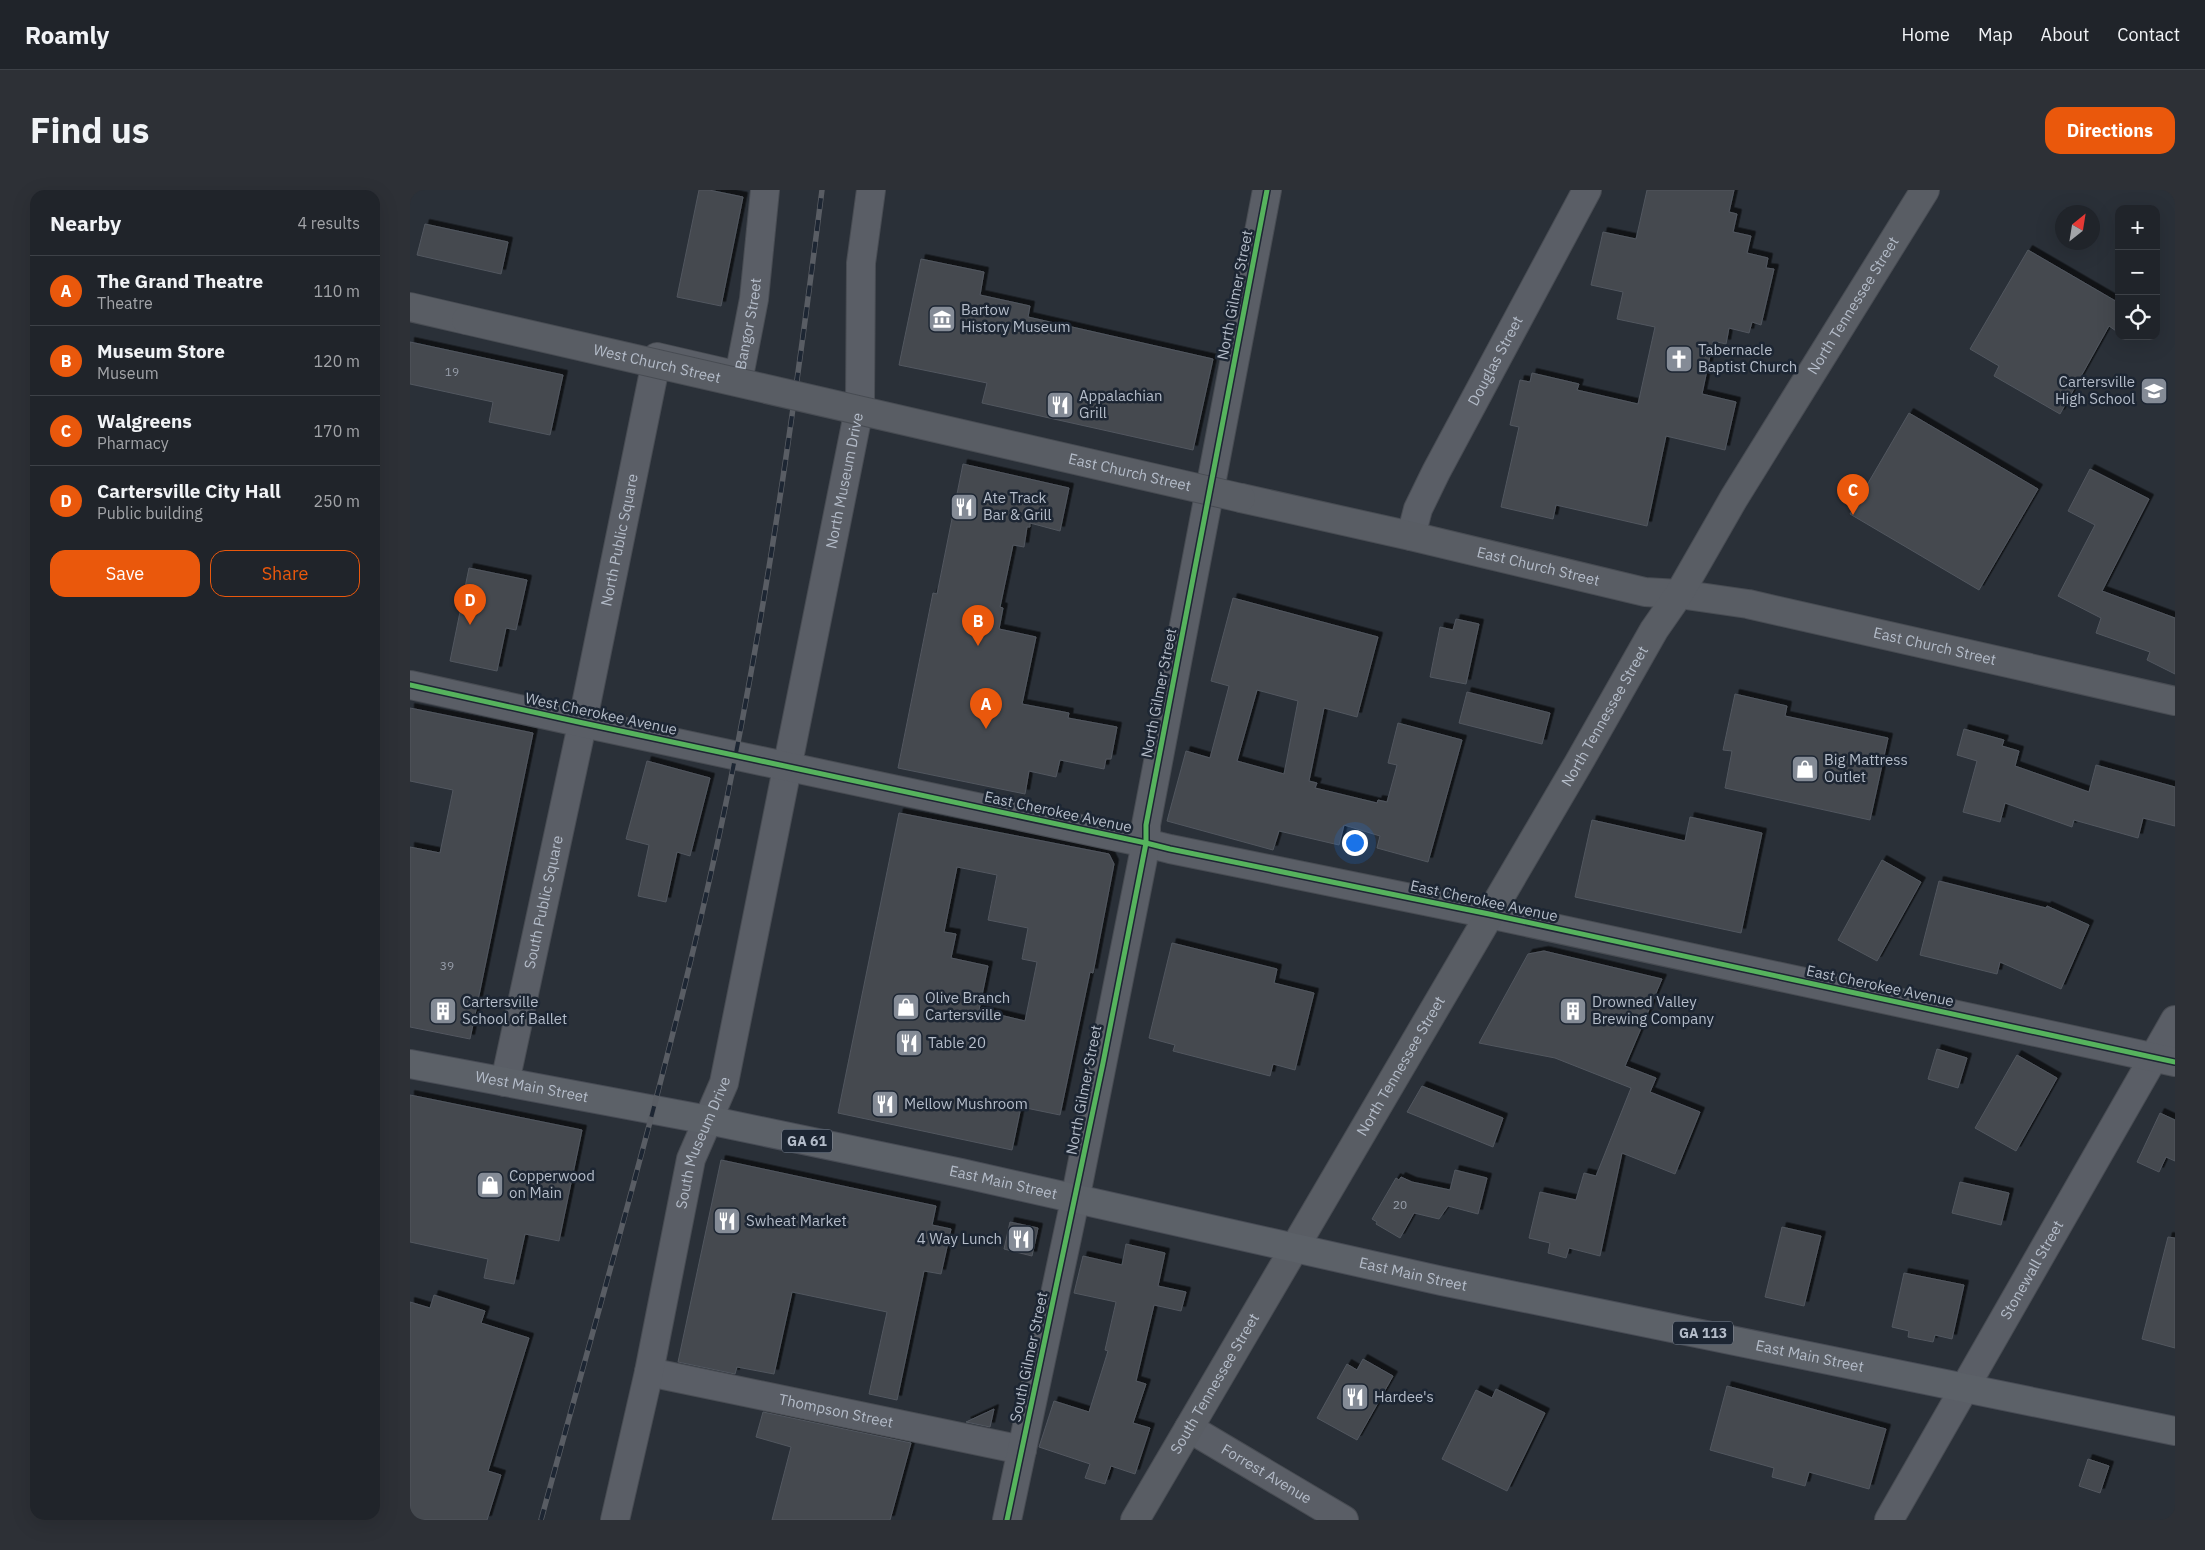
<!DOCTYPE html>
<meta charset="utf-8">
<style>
body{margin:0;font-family:"IBM Plex Sans",sans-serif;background:#2d3036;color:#f1f3f6}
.controls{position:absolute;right:15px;top:15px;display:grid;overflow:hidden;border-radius:10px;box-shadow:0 5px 20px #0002}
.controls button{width:45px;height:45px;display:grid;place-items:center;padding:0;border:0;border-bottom:1px solid #3d4147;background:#20242a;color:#f1f3f6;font:25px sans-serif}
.compass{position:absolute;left:1645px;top:15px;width:45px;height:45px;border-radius:50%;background:#20242a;box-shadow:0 5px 20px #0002;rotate:30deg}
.you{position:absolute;left:944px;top:652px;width:18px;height:18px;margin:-12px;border:4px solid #fff;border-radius:50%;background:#1a73e8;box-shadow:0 0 0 8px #1a73e833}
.badge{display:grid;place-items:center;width:32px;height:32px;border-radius:50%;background:#ea580c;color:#fff;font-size:16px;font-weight:700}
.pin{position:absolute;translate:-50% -41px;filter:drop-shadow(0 1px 2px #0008)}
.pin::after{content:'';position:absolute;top:26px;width:18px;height:15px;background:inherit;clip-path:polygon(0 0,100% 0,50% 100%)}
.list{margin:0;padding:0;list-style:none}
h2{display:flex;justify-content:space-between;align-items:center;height:65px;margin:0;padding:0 20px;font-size:21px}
h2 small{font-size:16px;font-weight:400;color:#a2a4a8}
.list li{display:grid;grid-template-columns:32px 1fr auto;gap:15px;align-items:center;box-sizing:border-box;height:70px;padding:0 20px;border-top:1px solid #3d4147}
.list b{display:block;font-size:19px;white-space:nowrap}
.list p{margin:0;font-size:16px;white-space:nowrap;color:#a2a4a8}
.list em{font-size:16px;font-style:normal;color:#a2a4a8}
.actions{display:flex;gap:10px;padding:15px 20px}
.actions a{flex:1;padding:11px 0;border:1px solid #ea580c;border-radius:15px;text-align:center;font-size:18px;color:#ea580c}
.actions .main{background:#ea580c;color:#fff}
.icon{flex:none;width:28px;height:28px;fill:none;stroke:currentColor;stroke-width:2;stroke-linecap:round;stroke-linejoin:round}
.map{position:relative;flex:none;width:1765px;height:1330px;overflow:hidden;border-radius:15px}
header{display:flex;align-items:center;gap:30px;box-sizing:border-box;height:70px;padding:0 25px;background:#20242a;border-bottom:1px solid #3d4147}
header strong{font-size:24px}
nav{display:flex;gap:28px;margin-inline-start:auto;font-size:18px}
.intro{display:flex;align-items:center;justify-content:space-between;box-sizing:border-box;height:120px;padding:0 30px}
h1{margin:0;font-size:35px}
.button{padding:12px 22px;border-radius:15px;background:#ea580c;color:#fff;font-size:18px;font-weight:700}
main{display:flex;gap:30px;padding:0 30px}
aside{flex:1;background:#20242a;border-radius:15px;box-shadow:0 5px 20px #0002}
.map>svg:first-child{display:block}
.building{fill:#444950;stroke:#52575f;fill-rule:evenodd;filter:url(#shadow)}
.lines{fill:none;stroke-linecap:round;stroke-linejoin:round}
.minor-casing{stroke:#484c53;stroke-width:30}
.tertiary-casing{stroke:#484c53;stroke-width:30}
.secondary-casing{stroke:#484c53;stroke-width:30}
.primary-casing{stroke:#484c55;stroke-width:30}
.minor{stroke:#5a5e66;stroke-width:28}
.tertiary{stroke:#5a5e66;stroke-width:28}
.secondary{stroke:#595d64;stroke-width:28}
.primary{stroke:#5c6168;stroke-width:28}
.rail-casing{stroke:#595d64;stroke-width:5.5}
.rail{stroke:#1d2633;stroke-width:4;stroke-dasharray:11;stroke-linecap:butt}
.secondary-bridge-casing{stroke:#484c53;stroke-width:30;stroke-linecap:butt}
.secondary-bridge{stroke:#595d64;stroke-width:28}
.cycleway-casing{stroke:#1d2633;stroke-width:8}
.cycleway{stroke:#56b35d;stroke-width:5}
.labels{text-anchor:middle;stroke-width:5;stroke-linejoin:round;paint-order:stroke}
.number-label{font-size:12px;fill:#989fab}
.shield{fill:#1d2633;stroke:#878f9c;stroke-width:1}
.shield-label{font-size:14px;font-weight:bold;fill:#b4bcc9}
.street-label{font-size:15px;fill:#b4bcc9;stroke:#1d2633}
.poi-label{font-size:15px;fill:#b4bcc9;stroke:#1d2633;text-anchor:start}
</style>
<header>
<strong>Roamly</strong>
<nav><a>Home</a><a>Map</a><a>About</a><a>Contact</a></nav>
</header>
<div class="intro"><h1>Find us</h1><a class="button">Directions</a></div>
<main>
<aside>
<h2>Nearby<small>4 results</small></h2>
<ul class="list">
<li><span class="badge">A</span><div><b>The Grand Theatre</b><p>Theatre</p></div><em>110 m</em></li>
<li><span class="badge">B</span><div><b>Museum Store</b><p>Museum</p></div><em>120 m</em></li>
<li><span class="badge">C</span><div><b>Walgreens</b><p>Pharmacy</p></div><em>170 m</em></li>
<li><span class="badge">D</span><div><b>Cartersville City Hall</b><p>Public building</p></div><em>250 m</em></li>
</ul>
<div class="actions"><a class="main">Save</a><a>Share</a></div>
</aside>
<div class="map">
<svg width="1765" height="1330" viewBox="0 0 1765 1330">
<defs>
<filter id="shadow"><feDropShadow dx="4.5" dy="-4.5" stdDeviation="0" flood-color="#0009"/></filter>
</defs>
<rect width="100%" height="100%" fill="#2a3038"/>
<!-- building -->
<g class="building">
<path d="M289,0H299L333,7L311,116L267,107Z"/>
<path d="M1237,0H1324L1319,22L1327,24L1323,42L1341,46L1337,63L1358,68L1356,78L1364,79L1351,135L1342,132L1339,143L1319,138L1316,154L1303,151L1292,204L1326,212L1315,260L1256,246L1237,336L1146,315L1143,329L1091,317L1109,237L1100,235L1110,190L1120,192L1122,183L1169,194L1167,200L1228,214L1245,137L1207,129L1213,102L1181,95L1193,42L1226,49Z"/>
<path d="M15,34L98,52L91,84L7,65Z"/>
<path d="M1618,60L1709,113V143L1699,136L1650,224L1584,186L1589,176L1560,159Z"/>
<path d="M511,69L574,82L570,105L620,116L618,127L803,169L783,260L572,213L577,193L489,175Z"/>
<path d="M0,152L153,185L140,245L79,232L83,212L0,194Z"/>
<path d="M1499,223L1628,299L1569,400L1440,324Z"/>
<path d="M553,274L659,298L650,341L620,333V337H617L614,357L603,355L590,417L593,418L589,439L626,447L612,514L659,523L658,528L707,537L701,569H696L694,579L650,570L646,587L619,581L615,604L488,578L523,403L527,404Z"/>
<path d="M1680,279L1739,309L1692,401L1765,428V484L1737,470L1740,462L1686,443L1691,428L1648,406L1685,335L1658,321Z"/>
<path d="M59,378L117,390L106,440L96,438L87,481L40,471Z"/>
<path d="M823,408L968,447L947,527L914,518L899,591L907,593L905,598L967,613L968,610L977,612L987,575L978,573L988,533L1052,550L1018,672L967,658L970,646L934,635L929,655L869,641L863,660L757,631L776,561L800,568L819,496L801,491ZM847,500L888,511L874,584L827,571Z"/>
<path d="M1046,429L1069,434L1056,494L1020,487L1030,437L1043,440Z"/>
<path d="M1057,502L1140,523L1132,554L1049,533Z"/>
<path d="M1325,504L1377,516L1375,526L1478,548L1460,630L1315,598L1322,561L1313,560Z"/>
<path d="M0,518L123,543L60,849L0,837V657L30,663L43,600L0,591Z"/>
<path d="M1554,539L1594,550L1592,556L1609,561L1605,576L1679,602L1686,575L1765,597V636L1733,628L1728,648L1664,630L1662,637L1595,613L1590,632L1553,622L1567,571L1547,565Z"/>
<path d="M237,571L300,588L280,666L267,662L256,712L228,706L239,655L216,649Z"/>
<path d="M489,623L699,664L704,674L683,783L680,782L650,925L611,917L602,960L428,923ZM547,677L587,685L578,730L618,738L612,769L627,772L615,831L569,820L578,776L541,768L546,744L534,742Z"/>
<path d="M1280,627L1352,643L1331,743L1165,707L1182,630L1275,651Z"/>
<path d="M1472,670L1511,692L1467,771L1428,750Z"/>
<path d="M1529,691L1636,718L1637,716L1679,735L1651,799L1590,772L1587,784L1510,765Z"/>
<path d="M762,753L867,779L864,793L904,803L885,880L863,874L860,886L763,861L765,855L739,848Z"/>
<path d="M1134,761L1252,789L1215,876L1246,888L1240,902L1290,922L1265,984L1212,963L1190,1066L1159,1058L1156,1068L1138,1063L1140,1053L1119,1048L1130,1002L1166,1010L1174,983L1186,986L1221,898L1145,868L1069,853L1118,764Z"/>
<path d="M1527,859L1557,868L1548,898L1518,889Z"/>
<path d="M1607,865L1647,888L1606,961L1565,938Z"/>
<path d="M1012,896L1093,928L1083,957L997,922Z"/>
<path d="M0,905L172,940L149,1051L115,1044L104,1094L74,1088L78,1069L0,1052Z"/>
<path d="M1750,923L1765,930V971L1756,967L1749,982L1727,972Z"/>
<path d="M311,970L526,1016L522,1035L541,1039L531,1084L514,1081L487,1210L459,1204L477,1122L382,1102L364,1184L327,1177L325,1184L268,1172Z"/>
<path d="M1045,980L1077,988L1068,1024L1038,1016L1029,1029L1004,1023L990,1048L966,1034L967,1032L962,1029L986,988L989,990L991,987L1002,992L1040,1000Z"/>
<path d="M1550,992L1599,1003L1591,1035L1542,1023Z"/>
<path d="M600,1032L628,1038L622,1066L594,1059Z"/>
<path d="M1372,1037L1411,1046L1394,1116L1355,1107Z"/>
<path d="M1758,1047L1765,1048V1158L1732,1149Z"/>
<path d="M716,1054L755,1063L748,1096L776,1102L771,1121L744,1115L726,1191L736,1194L723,1233L740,1238L725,1284L701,1276L695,1294L675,1288L680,1274L629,1257L644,1211L679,1222L698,1161L695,1160L706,1112L664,1103L673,1066L712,1075Z"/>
<path d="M1494,1083L1554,1095L1542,1149L1525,1145L1523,1152L1498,1147L1499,1141L1482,1137Z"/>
<path d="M24,1105L75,1121L71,1133L119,1148L78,1281L91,1285L77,1330H0V1112L20,1118Z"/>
<path d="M953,1169L983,1186L947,1250L907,1228L937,1174L947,1180Z"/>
<path d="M1317,1196L1476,1239L1459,1299L1399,1282L1395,1296L1362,1287L1364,1278L1300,1260Z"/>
<path d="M1086,1199L1135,1223L1097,1301L1032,1269L1066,1200L1082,1208Z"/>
<path d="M584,1219L580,1237L556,1232Z"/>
<path d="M353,1222L501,1253L480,1330H362L381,1257L346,1247Z"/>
<path d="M1678,1269L1699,1276L1690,1303L1669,1296Z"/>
</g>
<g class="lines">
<!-- minor casing -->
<g class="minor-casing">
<g id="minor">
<path id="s1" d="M1001,346L1008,319L1026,282L1177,0"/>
<path id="s2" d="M95,892L169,549L247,167L329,186L344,109L355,0"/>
<path id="s3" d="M239,1182L612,1260"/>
<path id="s4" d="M779,1238L934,1330"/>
<path id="s5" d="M205,1330L239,1182L281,969L314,893L450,214L451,73L461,0"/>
<path d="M597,1330L665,1010"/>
<path id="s6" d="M1479,1330L1765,830"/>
</g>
</g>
<!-- tertiary casing -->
<g class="tertiary-casing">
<g id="tertiary">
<path d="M0,495L173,533L736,653L760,659L1079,724L1765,872"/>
<path d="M665,1010L736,653V635L857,0"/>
</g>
</g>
<!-- secondary casing -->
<g class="secondary-casing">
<g id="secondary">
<path d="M0,117L56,130"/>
<path id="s7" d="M831,308L1001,346L1235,402L1269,404L1338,414L1765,511"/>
<path id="s8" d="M725,1330L1168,574L1244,440L1269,404L1324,308L1515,0"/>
</g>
</g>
<!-- primary casing -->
<g class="primary-casing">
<g id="primary">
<path id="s9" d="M0,874L298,930L551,983L1032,1091L1765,1241"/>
</g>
</g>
<!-- minor -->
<use href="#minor" class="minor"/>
<!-- tertiary -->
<use href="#tertiary" class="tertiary"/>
<!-- secondary -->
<use href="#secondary" class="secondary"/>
<!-- primary -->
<use href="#primary" class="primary"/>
<!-- rail casing -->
<g class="rail-casing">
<path id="rail" d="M131,1330C200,1077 275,825 325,568C362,380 388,190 412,0"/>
</g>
<!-- rail -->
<use href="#rail" class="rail"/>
<!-- secondary-bridge casing -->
<g class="secondary-bridge-casing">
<g id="secondary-bridge">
<path id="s10" d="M56,130L831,308"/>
</g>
</g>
<!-- secondary-bridge -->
<use href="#secondary-bridge" class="secondary-bridge"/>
<!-- cycleway casing -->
<g class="cycleway-casing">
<g id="cycleway">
<path d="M0,495L173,533L736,653L760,659L1079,724L1765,872"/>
<path d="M597,1330L693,873L736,653V635L857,0"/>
</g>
</g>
<!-- cycleway -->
<use href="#cycleway" class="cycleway"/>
</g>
<!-- icons -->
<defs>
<g id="museum-square" transform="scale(1.4375)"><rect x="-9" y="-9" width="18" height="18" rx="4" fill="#848b96" stroke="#1d2633"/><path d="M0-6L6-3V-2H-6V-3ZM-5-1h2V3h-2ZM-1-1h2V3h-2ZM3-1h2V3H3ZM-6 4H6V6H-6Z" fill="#fff"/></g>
<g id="church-square" transform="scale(1.4375)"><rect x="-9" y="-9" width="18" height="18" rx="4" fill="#848b96" stroke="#1d2633"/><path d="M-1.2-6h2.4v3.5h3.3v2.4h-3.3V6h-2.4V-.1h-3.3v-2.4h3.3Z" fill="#fff"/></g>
<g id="school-square" transform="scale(1.4375)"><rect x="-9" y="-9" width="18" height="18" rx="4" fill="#848b96" stroke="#1d2633"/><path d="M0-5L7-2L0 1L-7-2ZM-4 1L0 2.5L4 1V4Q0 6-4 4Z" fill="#fff"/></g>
<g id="restaurant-square" transform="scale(1.4375)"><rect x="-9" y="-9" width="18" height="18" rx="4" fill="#848b96" stroke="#1d2633"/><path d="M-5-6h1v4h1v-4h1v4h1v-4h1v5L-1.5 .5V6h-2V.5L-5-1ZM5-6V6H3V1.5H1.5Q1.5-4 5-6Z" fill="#fff"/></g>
<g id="shop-square" transform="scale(1.4375)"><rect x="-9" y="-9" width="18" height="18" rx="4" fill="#848b96" stroke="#1d2633"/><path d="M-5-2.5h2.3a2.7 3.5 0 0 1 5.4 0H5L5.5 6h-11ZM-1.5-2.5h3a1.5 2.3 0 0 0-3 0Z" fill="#fff"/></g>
<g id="building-square" transform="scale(1.4375)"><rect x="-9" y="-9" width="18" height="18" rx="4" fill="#848b96" stroke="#1d2633"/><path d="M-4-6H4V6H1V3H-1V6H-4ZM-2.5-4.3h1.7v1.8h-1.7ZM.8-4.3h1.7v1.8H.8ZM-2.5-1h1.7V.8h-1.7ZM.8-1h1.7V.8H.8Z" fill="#fff"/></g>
</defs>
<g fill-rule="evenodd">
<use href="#museum-square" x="532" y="129"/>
<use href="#church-square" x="1269" y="169"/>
<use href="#school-square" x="1744" y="201"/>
<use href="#restaurant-square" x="650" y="215"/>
<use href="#restaurant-square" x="554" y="317"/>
<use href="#shop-square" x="1395" y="579"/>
<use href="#shop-square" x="496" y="817"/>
<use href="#building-square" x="33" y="821"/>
<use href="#building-square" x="1163" y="821"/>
<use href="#restaurant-square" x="499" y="853"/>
<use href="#restaurant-square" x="475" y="914"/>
<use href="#shop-square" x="80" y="995"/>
<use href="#restaurant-square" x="317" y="1031"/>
<use href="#restaurant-square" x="611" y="1049"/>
<use href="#restaurant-square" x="945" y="1207"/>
</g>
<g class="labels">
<!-- number labels -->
<g class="number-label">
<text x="42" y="186">19</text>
<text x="37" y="780">39</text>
<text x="990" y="1019">20</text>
</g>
<!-- shield labels -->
<g class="shield">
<rect x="372" y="939.5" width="50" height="23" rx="4"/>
<rect x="1263" y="1131.5" width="60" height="23" rx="4"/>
</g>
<g class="shield-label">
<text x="397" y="956">GA 61</text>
<text x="1293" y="1148">GA 113</text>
</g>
<!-- street labels -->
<g class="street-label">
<text transform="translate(825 105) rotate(-79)" y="5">North Gilmer Street</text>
<text dy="5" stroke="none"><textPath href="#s8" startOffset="1411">North Tennessee Street</textPath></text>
<text dy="5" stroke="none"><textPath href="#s2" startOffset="878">Bangor Street</textPath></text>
<text dy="5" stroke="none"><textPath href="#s1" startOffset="195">Douglas Street</textPath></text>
<text dy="5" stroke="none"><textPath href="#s10" startOffset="196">West Church Street</textPath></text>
<text dy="5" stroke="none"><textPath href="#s10" startOffset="681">East Church Street</textPath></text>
<text dy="5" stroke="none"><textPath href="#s5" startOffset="1066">North Museum Drive</textPath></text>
<text dy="5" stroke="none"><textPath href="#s2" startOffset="554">North Public Square</textPath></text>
<text dy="5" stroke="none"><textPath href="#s7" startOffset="305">East Church Street</textPath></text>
<text dy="5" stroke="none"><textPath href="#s7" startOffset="710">East Church Street</textPath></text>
<text transform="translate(749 503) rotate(-79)" y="5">North Gilmer Street</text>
<text transform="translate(191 524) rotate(12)" y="5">West Cherokee Avenue</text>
<text dy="5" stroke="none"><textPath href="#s8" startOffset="931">North Tennessee Street</textPath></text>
<text transform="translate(648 622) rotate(12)" y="5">East Cherokee Avenue</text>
<text transform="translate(1074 711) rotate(12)" y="5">East Cherokee Avenue</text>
<text dy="5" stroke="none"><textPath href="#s2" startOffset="184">South Public Square</textPath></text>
<text transform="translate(1470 796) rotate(12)" y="5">East Cherokee Avenue</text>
<text dy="5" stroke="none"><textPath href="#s8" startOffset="526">North Tennessee Street</textPath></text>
<text dy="5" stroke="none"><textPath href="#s9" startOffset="124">West Main Street</textPath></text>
<text transform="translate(674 900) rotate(-79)" y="5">North Gilmer Street</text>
<text dy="5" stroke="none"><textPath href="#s5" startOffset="388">South Museum Drive</textPath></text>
<text dy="5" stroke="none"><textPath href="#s9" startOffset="605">East Main Street</textPath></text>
<text dy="5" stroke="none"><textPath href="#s6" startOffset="288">Stonewall Street</textPath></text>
<text dy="5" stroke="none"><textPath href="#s9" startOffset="1025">East Main Street</textPath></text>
<text dy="5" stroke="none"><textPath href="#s9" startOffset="1430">East Main Street</textPath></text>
<text transform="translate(619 1167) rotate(-78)" y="5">South Gilmer Street</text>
<text dy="5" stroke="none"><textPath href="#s8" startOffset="158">South Tennessee Street</textPath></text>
<text dy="5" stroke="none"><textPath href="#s3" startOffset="191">Thompson Street</textPath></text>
<text dy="5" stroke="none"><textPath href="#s4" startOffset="90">Forrest Avenue</textPath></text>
</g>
<!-- poi labels -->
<g class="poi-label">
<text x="551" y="125">Bartow<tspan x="551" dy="17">History Museum</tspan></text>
<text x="1288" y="165">Tabernacle<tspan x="1288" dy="17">Baptist Church</tspan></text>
<text x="1725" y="197" text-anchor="end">Cartersville<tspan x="1725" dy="17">High School</tspan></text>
<text x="669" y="211">Appalachian<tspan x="669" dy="17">Grill</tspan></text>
<text x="573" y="313">Ate Track<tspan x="573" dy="17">Bar &amp; Grill</tspan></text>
<text x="1414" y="575">Big Mattress<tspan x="1414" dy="17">Outlet</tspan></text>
<text x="515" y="813">Olive Branch<tspan x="515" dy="17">Cartersville</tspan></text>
<text x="52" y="817">Cartersville<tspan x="52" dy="17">School of Ballet</tspan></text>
<text x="1182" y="817">Drowned Valley<tspan x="1182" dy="17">Brewing Company</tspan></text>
<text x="518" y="858">Table 20</text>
<text x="494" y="919">Mellow Mushroom</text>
<text x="99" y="991">Copperwood<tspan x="99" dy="17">on Main</tspan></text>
<text x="336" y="1036">Swheat Market</text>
<text x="592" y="1054" text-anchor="end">4 Way Lunch</text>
<text x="964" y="1212">Hardee's</text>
</g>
</g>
</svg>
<div class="controls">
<button>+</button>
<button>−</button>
<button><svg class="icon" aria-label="locate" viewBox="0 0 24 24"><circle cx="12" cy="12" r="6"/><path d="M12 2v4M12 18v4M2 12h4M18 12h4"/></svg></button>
</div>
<svg class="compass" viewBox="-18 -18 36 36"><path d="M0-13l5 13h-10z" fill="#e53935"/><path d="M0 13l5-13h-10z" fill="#a2a4a8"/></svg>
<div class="you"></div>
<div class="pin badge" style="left:576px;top:539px">A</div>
<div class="pin badge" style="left:568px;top:456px">B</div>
<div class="pin badge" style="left:1443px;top:325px">C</div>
<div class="pin badge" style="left:60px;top:435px">D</div>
</div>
</main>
